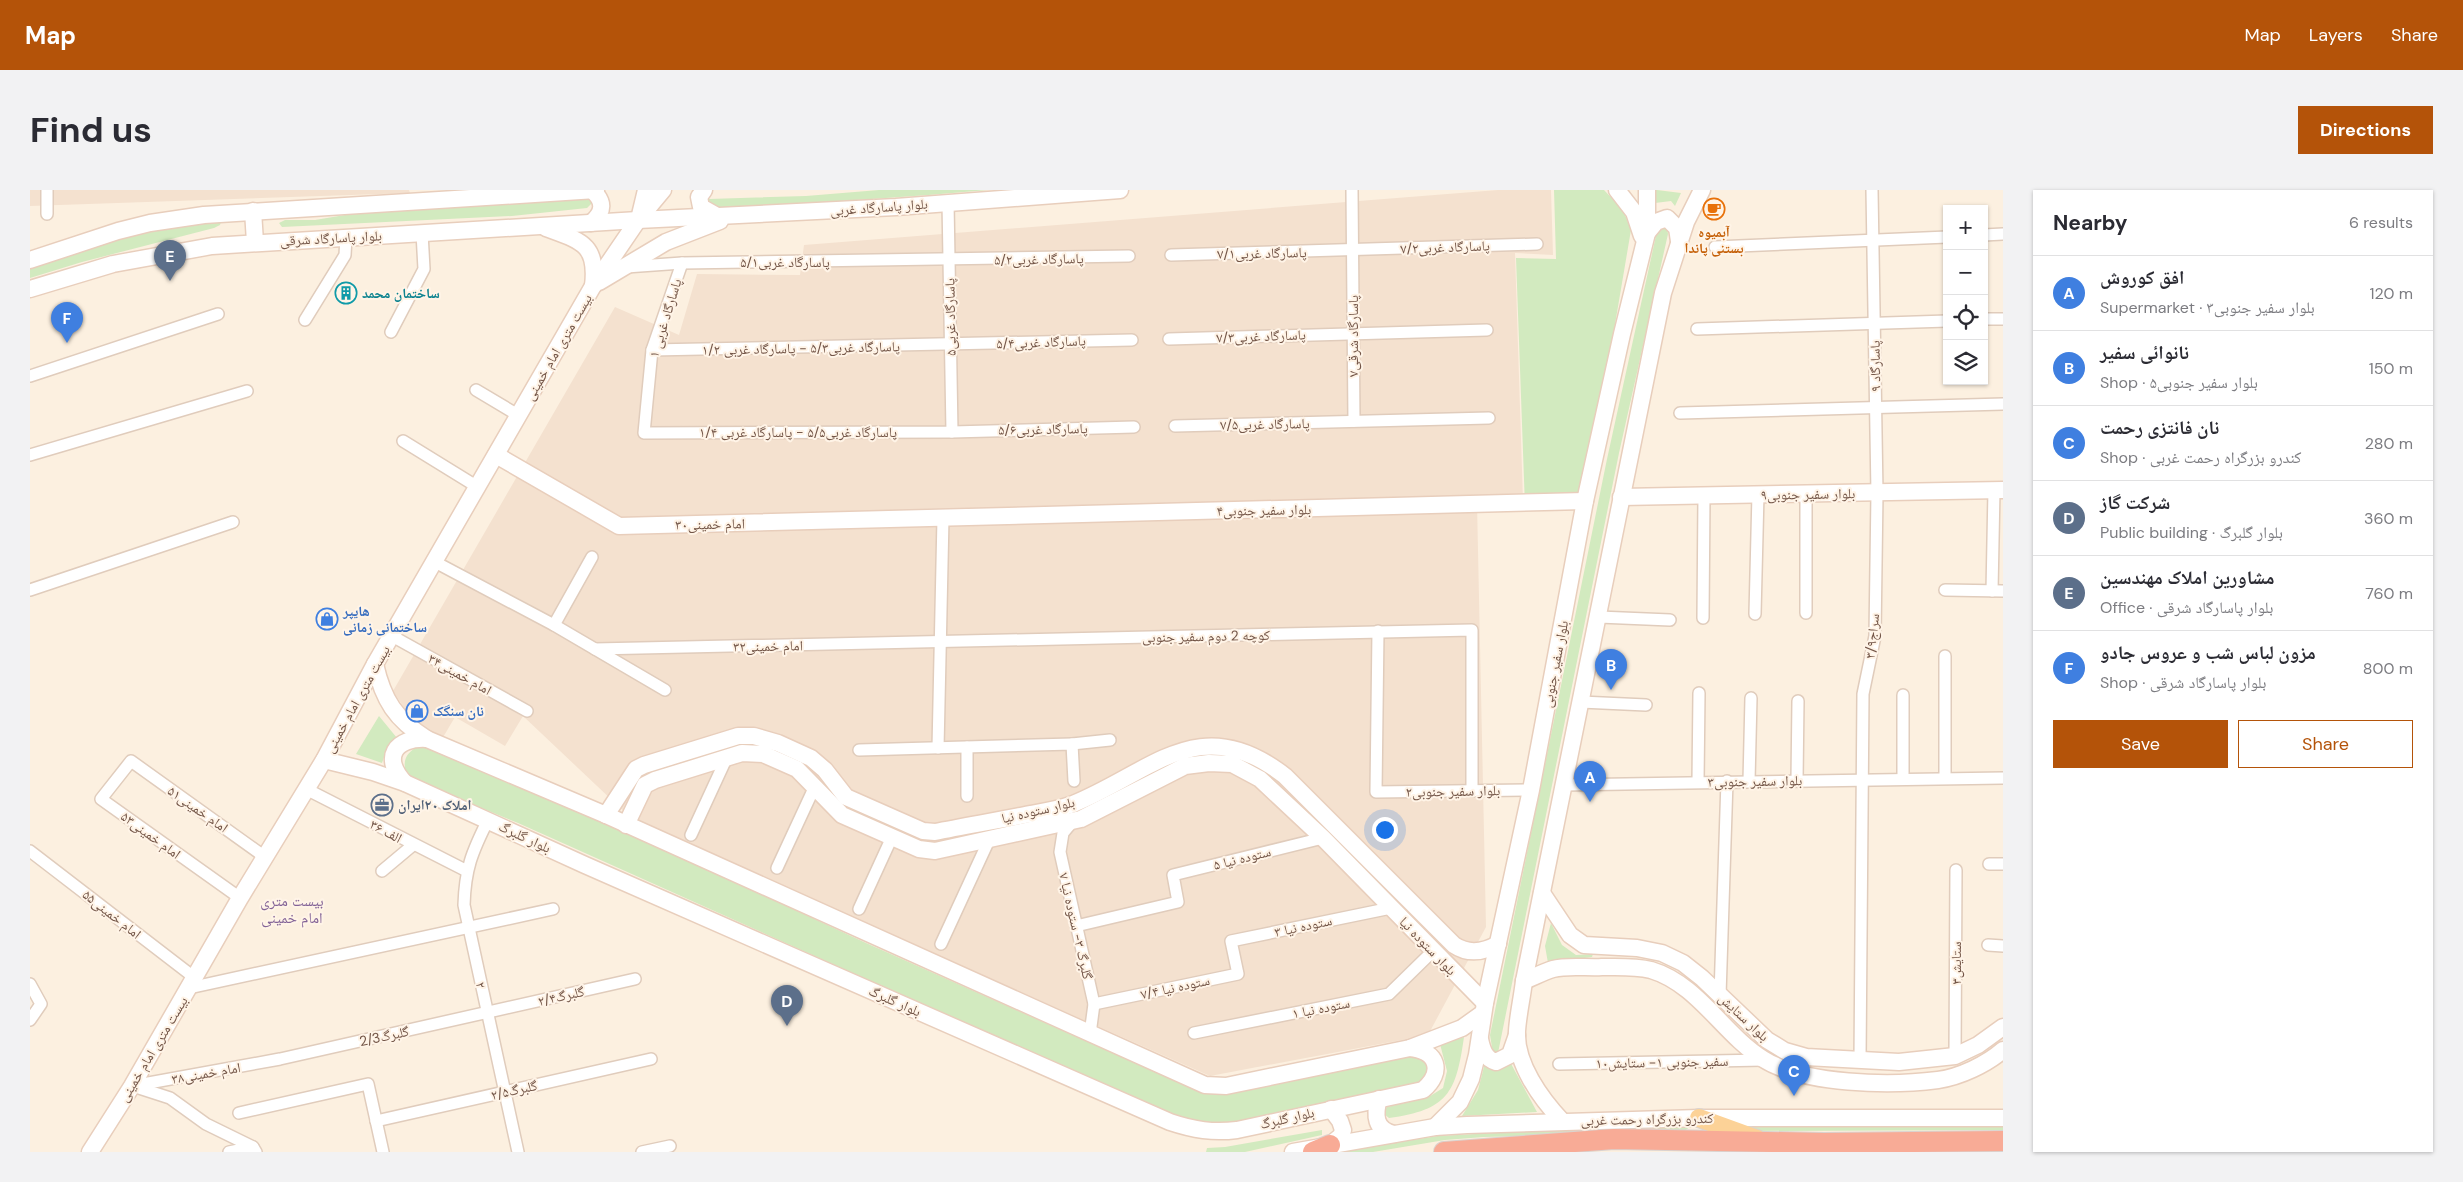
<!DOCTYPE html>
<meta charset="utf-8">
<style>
body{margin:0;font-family:"DM Sans","Noto Naskh Arabic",sans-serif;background:#f2f2f3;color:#2b2b33}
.controls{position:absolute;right:15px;top:15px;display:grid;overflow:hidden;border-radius:0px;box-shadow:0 1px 4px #0004}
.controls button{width:45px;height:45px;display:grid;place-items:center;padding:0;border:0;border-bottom:1px solid #e1e1e2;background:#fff;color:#2b2b33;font:25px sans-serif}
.you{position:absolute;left:1354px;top:639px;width:18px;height:18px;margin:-12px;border:4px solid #fff;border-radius:50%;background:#1a73e8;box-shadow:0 0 0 8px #1a73e833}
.badge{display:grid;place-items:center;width:32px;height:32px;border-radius:50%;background:#b45309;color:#fff;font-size:16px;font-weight:700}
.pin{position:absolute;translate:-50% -41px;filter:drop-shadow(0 1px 2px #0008)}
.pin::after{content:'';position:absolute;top:26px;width:18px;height:15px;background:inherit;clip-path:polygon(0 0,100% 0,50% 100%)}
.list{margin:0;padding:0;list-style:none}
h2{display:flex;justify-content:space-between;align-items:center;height:65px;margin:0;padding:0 20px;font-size:21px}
h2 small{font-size:16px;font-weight:400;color:#7c7c81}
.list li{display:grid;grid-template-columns:32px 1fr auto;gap:15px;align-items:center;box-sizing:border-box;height:75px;padding:0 20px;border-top:1px solid #e1e1e2}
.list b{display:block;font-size:19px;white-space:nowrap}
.list p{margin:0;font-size:16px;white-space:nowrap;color:#7c7c81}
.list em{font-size:16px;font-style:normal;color:#7c7c81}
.actions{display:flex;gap:10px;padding:15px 20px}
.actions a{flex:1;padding:11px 0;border:1px solid #b45309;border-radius:0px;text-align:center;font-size:18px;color:#b45309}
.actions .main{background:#b45309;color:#fff}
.icon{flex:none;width:28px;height:28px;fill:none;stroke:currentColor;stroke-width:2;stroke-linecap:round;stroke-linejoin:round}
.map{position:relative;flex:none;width:1973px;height:962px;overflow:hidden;border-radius:0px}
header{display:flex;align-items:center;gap:30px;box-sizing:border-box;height:70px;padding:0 25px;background:#b45309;color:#fff}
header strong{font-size:24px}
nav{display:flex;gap:28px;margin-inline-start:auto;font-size:18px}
.intro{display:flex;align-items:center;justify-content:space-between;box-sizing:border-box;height:120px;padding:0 30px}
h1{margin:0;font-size:35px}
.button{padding:12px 22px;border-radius:0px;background:#b45309;color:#fff;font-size:18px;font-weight:700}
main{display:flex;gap:30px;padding:0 30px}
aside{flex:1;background:#fff;border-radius:0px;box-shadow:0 1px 4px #0004}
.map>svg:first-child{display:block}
.residential{fill:#f4e1cf}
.green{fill:#d2eabf}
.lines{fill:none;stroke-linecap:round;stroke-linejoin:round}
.street-casing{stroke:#e0ccbc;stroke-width:14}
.secondary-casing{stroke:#e8cebc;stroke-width:19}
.primary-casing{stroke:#dbd3cf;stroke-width:20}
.highway-casing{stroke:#dbd3cf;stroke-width:22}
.street{stroke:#fff;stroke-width:11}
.secondary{stroke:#fff;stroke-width:16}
.primary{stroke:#fcd297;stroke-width:18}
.highway{stroke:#f8ab96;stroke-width:20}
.labels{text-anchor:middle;stroke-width:4;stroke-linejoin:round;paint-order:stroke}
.street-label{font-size:14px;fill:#735547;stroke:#fff4e7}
.food-label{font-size:14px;font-weight:bold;fill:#c56008;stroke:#fff4e7}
.culture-label{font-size:14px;font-weight:bold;fill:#0d838f;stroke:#fff4e7;text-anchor:start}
.shop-label{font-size:14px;font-weight:bold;fill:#366cbe;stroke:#fff4e7;text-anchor:start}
.service-label{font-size:14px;font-weight:bold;fill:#4e5e75;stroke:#fff4e7;text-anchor:start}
.neighbourhood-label{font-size:15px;fill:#836397;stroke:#fff4e7}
</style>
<header>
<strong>Map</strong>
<nav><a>Map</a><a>Layers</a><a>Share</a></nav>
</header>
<div class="intro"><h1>Find us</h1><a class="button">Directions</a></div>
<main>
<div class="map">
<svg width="1973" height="962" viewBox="0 0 1973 962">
<rect width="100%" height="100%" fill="#fcf0e0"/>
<!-- residential -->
<g class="residential">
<path d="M0,0H379L380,3L0,16Z"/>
<path d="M1468,0H1521L1523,65L1485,63L1493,311L1447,313L1456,737L1398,845L1180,886L603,630L493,526L475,556L425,527L412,549L385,534L363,501L585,117L649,145L667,84L770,85L774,55Z"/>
</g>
<!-- green -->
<g class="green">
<path d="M849,0H958C866,8 773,14 681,18L677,15L679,9L776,6Z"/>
<path d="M1524,0H1574L1593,20L1601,40L1555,311L1495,317L1486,68L1526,69Z"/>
<path d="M1625,0H1627L1651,3L1645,16L1641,11L1625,13Z"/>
<path d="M561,8L563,12L557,18L482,26L252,37L249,33L255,30H285L327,23Z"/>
<path d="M191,32L190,35L184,38L52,72L0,88V78C61,58 126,34 191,32Z"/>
<path d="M1637,36L1638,44L1589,263L1468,863L1463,864L1460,845L1577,269L1627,41L1631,37Z"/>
<path d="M349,526L367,548L356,561L352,573L326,564Z"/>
<path d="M391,555L615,650L836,753L1157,896L1379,864L1395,870L1398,877L1392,894L1207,934H1166L1117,915L488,633L378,588C371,572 375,562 391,555Z"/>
<path d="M1521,733L1532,755L1546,765L1563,764L1562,767L1518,773L1515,756Z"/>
<path d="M1434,847C1426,903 1418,920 1359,928L1353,923L1357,917L1397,908L1413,898L1417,881L1410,854Z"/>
<path d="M1479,870L1507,922L1432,926L1448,900L1455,873Z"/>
<path d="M1973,934V940L1718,941L1706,936Z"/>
<path d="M1661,936L1653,942L1454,947L1415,950L1343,962H1302L1408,946L1575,937Z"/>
<path d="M1292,940V945L1215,962H1176L1177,958L1195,957Z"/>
</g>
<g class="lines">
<!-- street casing -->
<g class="street-casing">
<g id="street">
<path d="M1322,0L1324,231"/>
<path d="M918,12L922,242"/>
<path d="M17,24V0"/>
<path d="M1954,45L1973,44"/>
<path d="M1685,57L1917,47"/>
<path d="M1141,65L1507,54"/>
<path d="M652,73L622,160L614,243L922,242L1104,237"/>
<path d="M596,77L652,73L1099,66"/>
<path d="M1954,129H1973"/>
<path d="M275,130L315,65L316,47"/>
<path d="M1667,139L1917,131"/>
<path d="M361,142L394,79L392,43"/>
<path d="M1139,149L1457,140"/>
<path d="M622,160L1102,150"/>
<path d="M0,186L188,124"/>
<path d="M446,200L488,225"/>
<path d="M1650,223L1973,214"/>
<path d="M1145,236L1459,228"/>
<path d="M373,251L446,296"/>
<path d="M0,265L217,201"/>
<path d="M405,372L524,435L635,500"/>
<path d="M0,400L203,332"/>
<path d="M1915,400L1973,401"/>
<path d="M1962,401L1964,300"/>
<path d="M1776,423V304"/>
<path d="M1725,424L1728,304"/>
<path d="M1569,427L1640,430"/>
<path d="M1673,428L1674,305"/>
<path d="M524,435L562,367"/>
<path d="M1348,441L1346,602L1501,600"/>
<path d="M362,446L497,521"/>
<path d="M565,459L1442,440V601"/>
<path d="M1551,512L1616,515"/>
<path d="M1042,554L1080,550"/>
<path d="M937,557V606"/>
<path d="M908,558L913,328"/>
<path d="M829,560L1042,554L1044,591"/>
<path d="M1915,587V466"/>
<path d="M1873,588V505"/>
<path d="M1767,590L1768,511"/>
<path d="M1719,591L1721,508"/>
<path d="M1668,592L1669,503"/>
<path d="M1534,595L1973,588"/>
<path d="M276,599L437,681"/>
<path d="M458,630C442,662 435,679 434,715L488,962"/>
<path d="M1043,631L1033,643L1030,662L1064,814L1060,844"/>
<path d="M661,645L697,567"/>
<path d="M0,661L165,788"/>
<path d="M1959,674H1973"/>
<path d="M747,678L785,596"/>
<path d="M352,681L383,655"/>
<path d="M210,708L71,609L101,571L235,667"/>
<path d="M829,719L862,647"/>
<path d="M1046,736L1148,712L1143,685L1293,648"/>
<path d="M911,754L959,650"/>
<path d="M1958,755L1973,756"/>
<path d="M0,794L11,814L0,830"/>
<path d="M159,798L523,719"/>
<path d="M1690,805L1697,591"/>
<path d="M1064,814L1208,784L1201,751L1361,718"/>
<path d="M1164,843L1359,804L1403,761"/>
<path d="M1925,866L1926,680"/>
<path d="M1830,870L1833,504L1845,446L1847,303L1842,0"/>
<path d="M1529,874L1734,870"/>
<path d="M102,896L250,869L605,789"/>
<path d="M106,897L140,908L176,934L223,957L226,962"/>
<path d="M209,923L338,894L353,962"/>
<path d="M346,931L621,869"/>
<path d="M199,962L223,957"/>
<path d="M612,962L640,956"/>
</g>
</g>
<!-- secondary casing -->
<g class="secondary-casing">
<g id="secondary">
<path d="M674,0L669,7L671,17L687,26"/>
<path d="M1587,0L1604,22L1612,46"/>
<path d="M223,21L225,52"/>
<path d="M610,25L616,0"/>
<path d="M561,33C575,21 574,11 562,0"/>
<path d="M516,38C551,51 568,54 563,96"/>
<path d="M1617,43L1626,32L1637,28L1647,38L1649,51"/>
<path d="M0,70L88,41L120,33L174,25L566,0"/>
<path d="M569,92L636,52L690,31"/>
<path d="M0,99L83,74L182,56L608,30L866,17L1090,0"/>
<path d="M466,265L589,336L1555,311"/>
<path d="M1591,307L1973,300"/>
<path d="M345,474C353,510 366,530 397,549L576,625L1175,895L1196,896L1380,858L1432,838L1453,823"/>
<path d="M294,570L343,582L375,593L555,675L1140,932C1164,940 1183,943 1207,940L1393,900C1414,882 1408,861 1380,858"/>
<path d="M375,593C351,568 365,547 397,549"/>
<path d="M576,625L606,579L614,575L708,546H724L748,553L781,568L795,580L816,607L893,641L905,642C935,636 965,631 995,625C1010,622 1028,620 1043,614C1122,582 1170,519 1255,586L1424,755C1439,765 1454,762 1468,754"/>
<path d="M596,635L615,595L625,590L712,563L733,564L767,579L812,625L889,659L905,661L1051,629L1155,576L1179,573L1202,574L1230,589L1293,648L1455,813"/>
<path d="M1512,703L1540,745L1554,755L1607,758L1632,763L1653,773L1672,788L1737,850L1755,861L1776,867L1869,872L1925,866L1948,855L1973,837"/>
<path d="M1494,791C1504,787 1513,782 1523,779C1537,775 1557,778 1572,777C1588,777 1605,776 1621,780C1668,794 1693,844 1733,869C1774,895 1861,896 1908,890C1930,887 1957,874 1973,860"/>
<path d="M1450,849C1452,859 1455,869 1466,872L1480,865L1487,845"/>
<path d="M1349,909C1344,925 1345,940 1364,944"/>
<path d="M1532,931C1511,909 1485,873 1487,841C1488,825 1492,808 1494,791L1633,103L1656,32L1672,0"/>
<path d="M1405,937L1430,912L1441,889L1447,865L1455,813L1501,600L1555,311L1592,144L1617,43V0"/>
<path d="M1300,955L1311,946L1313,940L1310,931L1301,919"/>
<path d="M60,962L102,896L210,708L294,570L345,474L563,96L608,30L633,0"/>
<path d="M1263,962L1405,937L1437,935L1669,928H1973"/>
</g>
</g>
<!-- primary casing -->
<g class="primary-casing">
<path id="primary" d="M1669,928L1727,949"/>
</g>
<!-- highway casing -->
<g class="highway-casing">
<g id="highway">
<path d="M1283,962L1300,955"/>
<path d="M1414,962L1584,949L1794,953L1973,951"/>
</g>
</g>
<!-- street -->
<use href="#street" class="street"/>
<!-- secondary -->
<use href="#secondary" class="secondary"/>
<!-- primary -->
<use href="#primary" class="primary"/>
<!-- highway -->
<use href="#highway" class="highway"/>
</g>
<!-- icons -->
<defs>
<g id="cafe-ring" transform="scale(1.125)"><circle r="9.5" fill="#fff4e7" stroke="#e8710a" stroke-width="1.5"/><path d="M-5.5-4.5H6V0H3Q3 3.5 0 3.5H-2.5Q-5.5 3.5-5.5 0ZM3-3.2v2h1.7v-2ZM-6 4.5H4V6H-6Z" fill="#e8710a"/></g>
<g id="building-ring" transform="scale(1.125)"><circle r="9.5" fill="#fff4e7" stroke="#0f9aa8" stroke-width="1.5"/><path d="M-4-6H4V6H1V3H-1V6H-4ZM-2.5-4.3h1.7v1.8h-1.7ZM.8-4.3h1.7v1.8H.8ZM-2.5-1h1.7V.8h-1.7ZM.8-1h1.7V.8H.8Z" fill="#0f9aa8"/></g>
<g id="shop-ring" transform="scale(1.125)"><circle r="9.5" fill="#fff4e7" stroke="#3f7fe0" stroke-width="1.5"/><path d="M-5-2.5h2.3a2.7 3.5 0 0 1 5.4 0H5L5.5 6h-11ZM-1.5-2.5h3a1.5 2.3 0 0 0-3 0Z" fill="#3f7fe0"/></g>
<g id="office-ring" transform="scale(1.125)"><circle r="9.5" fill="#fff4e7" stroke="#5c6f8a" stroke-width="1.5"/><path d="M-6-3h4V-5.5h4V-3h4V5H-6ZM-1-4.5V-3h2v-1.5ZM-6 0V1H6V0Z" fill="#5c6f8a"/></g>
</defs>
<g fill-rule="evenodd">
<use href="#cafe-ring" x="1684" y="19"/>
<use href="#building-ring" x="316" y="103"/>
<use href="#shop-ring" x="297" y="429"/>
<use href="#shop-ring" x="387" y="521"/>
<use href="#office-ring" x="352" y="615"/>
</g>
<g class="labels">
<!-- street labels -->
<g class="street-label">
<text transform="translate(849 17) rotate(-4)" y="5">بلوار پاسارگاد غربی</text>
<text transform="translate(301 48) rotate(-3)" y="5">بلوار پاسارگاد شرقی</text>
<text transform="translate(1415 57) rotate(-2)" y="5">پاسارگاد غربی۷/۲</text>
<text transform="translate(1232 63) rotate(-1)" y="5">پاسارگاد غربی۷/۱</text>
<text transform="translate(1009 69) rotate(-1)" y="5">پاسارگاد غربی۵/۲</text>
<text x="755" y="77">پاسارگاد غربی۵/۱</text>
<text transform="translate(920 127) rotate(-91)" y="5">پاسارگاد غربی۵</text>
<text transform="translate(635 128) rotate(-73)" y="5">پاسارگاد غربی ۱</text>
<text transform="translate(1231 146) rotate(-2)" y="5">پاسارگاد غربی۷/۳</text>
<text transform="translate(1323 146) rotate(-90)" y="5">پاسارگاد شرقی۷</text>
<text transform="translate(1011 152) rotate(-2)" y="5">پاسارگاد غربی۵/۴</text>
<text transform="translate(528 157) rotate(-60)" y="5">بیست متری امام خمینی</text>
<text transform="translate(771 158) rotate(-1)" y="5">پاسارگاد غربی۵/۳ - پاسارگاد غربی ۱/۲</text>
<text transform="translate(1845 176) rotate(-91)" y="5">پاسارگاد ۹</text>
<text transform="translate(1235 234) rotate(-1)" y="5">پاسارگاد غربی۷/۵</text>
<text transform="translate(1013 239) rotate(-1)" y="5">پاسارگاد غربی۵/۶</text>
<text x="768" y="247">پاسارگاد غربی۵/۵ - پاسارگاد غربی ۱/۴</text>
<text transform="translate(1778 304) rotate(-1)" y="5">بلوار سفیر جنوبی۹</text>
<text transform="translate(1234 320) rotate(-1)" y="5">بلوار سفیر جنوبی۴</text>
<text transform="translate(680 334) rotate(-1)" y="5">امام خمینی۳۰</text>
<text transform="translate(1176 446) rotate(-1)" y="5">کوچه 2 دوم سفیر جنوبی</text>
<text transform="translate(1842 446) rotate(-84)" y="5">سراج۳/۹</text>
<text transform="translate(738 456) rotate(-1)" y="5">امام خمینی۳۲</text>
<text transform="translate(1525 474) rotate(-79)" y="5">بلوار سفیر جنوبی</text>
<text transform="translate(430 484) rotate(29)" y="5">امام خمینی۳۴</text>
<text transform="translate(327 509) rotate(-61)" y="5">بیست متری امام خمینی</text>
<text transform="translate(1725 591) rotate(-1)" y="5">بلوار سفیر جنوبی۳</text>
<text transform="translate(1423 601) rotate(-1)" y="5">بلوار سفیر جنوبی۲</text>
<text transform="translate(168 619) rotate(35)" y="5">امام خمینی۵۱</text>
<text transform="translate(1008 620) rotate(-13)" y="5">بلوار ستوده نیا</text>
<text transform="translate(356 641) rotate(28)" y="5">۳۶ الف</text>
<text transform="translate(121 645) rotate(36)" y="5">امام خمینی۵۳</text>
<text transform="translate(495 647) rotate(25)" y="5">بلوار گلبرگ</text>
<text transform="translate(1212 668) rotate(-14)" y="5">ستوده نیا ۵</text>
<text transform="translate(82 724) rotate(38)" y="5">امام خمینی۵۵</text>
<text transform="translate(1046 736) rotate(77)" y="5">گلبرگ ۳- ستوده نیا ۷</text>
<text transform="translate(1273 736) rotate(-12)" y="5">ستوده نیا ۳</text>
<text transform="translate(1398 756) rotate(46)" y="5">بلوار ستوده نیا</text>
<text transform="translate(1926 773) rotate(-90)" y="5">ستایش۳</text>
<text transform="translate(451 795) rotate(78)" y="5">۲</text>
<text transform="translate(1145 797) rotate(-12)" y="5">ستوده نیا ۷/۴</text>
<text transform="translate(531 806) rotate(-13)" y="5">گلبرگ۲/۴</text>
<text transform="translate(865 811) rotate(24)" y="5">بلوار گلبرگ</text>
<text transform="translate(1291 818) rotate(-11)" y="5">ستوده نیا ۱</text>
<text transform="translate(1714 827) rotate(43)" y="5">بلوار ستایش</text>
<text transform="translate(354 846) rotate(-12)" y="5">2/3گلبرگ</text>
<text transform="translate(123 859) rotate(-59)" y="5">بیست متری امام خمینی</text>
<text transform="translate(1632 872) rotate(-1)" y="5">سفیر جنوبی ۱- ستایش۱۰</text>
<text transform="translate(176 883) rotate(-10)" y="5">امام خمینی۳۸</text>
<text transform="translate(484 900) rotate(-13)" y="5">گلبرگ۲/۵</text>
<text transform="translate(1257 928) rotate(-13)" y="5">بلوار گلبرگ</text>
<text transform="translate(1617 929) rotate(-1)" y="5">کندرو بزرگراه رحمت غربی</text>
</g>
<!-- food labels -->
<g class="food-label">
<text x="1684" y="47">آبمیوه<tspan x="1684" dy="16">بستنی پاندا</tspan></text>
</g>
<!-- culture labels -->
<g class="culture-label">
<text x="332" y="108">ساختمان محمد</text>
</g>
<!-- shop labels -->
<g class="shop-label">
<text x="313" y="426">هایپر<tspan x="313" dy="16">ساختمانی زمانی</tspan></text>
<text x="403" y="526">نان سنگک</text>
</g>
<!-- service labels -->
<g class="service-label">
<text x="368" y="620">املاک ۲۰ایران</text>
</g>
<!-- neighbourhood labels -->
<g class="neighbourhood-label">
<text x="262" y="716">بیست متری<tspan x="262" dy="17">امام خمینی</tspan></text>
</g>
</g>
</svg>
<div class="controls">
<button>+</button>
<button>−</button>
<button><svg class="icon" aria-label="locate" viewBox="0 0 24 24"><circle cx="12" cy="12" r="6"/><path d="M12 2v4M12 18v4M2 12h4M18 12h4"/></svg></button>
<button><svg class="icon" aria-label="layers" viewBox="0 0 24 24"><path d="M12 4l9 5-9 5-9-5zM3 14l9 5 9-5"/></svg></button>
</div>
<div class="you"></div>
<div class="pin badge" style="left:1560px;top:612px;background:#3f7fe0">A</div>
<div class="pin badge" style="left:1581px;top:500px;background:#3f7fe0">B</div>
<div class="pin badge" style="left:1764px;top:906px;background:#3f7fe0">C</div>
<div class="pin badge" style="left:757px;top:836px;background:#5c6f8a">D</div>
<div class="pin badge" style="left:140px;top:91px;background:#5c6f8a">E</div>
<div class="pin badge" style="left:37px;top:153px;background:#3f7fe0">F</div>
</div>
<aside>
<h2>Nearby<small>6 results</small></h2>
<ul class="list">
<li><span class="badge" style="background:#3f7fe0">A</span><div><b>افق کوروش</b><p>Supermarket · بلوار سفیر جنوبی۳</p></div><em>120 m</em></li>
<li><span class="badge" style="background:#3f7fe0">B</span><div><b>نانوائی سفیر</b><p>Shop · بلوار سفیر جنوبی۵</p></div><em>150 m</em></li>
<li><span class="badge" style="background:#3f7fe0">C</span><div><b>نان فانتزی رحمت</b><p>Shop · کندرو بزرگراه رحمت غربی</p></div><em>280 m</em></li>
<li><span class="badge" style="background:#5c6f8a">D</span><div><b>شرکت گاز</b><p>Public building · بلوار گلبرگ</p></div><em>360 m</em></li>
<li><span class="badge" style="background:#5c6f8a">E</span><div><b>مشاورین املاک مهندسین</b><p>Office · بلوار پاسارگاد شرقی</p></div><em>760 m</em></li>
<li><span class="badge" style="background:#3f7fe0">F</span><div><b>مزون لباس شب و عروس جادو</b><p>Shop · بلوار پاسارگاد شرقی</p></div><em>800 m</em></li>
</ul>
<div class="actions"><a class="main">Save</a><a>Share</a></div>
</aside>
</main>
